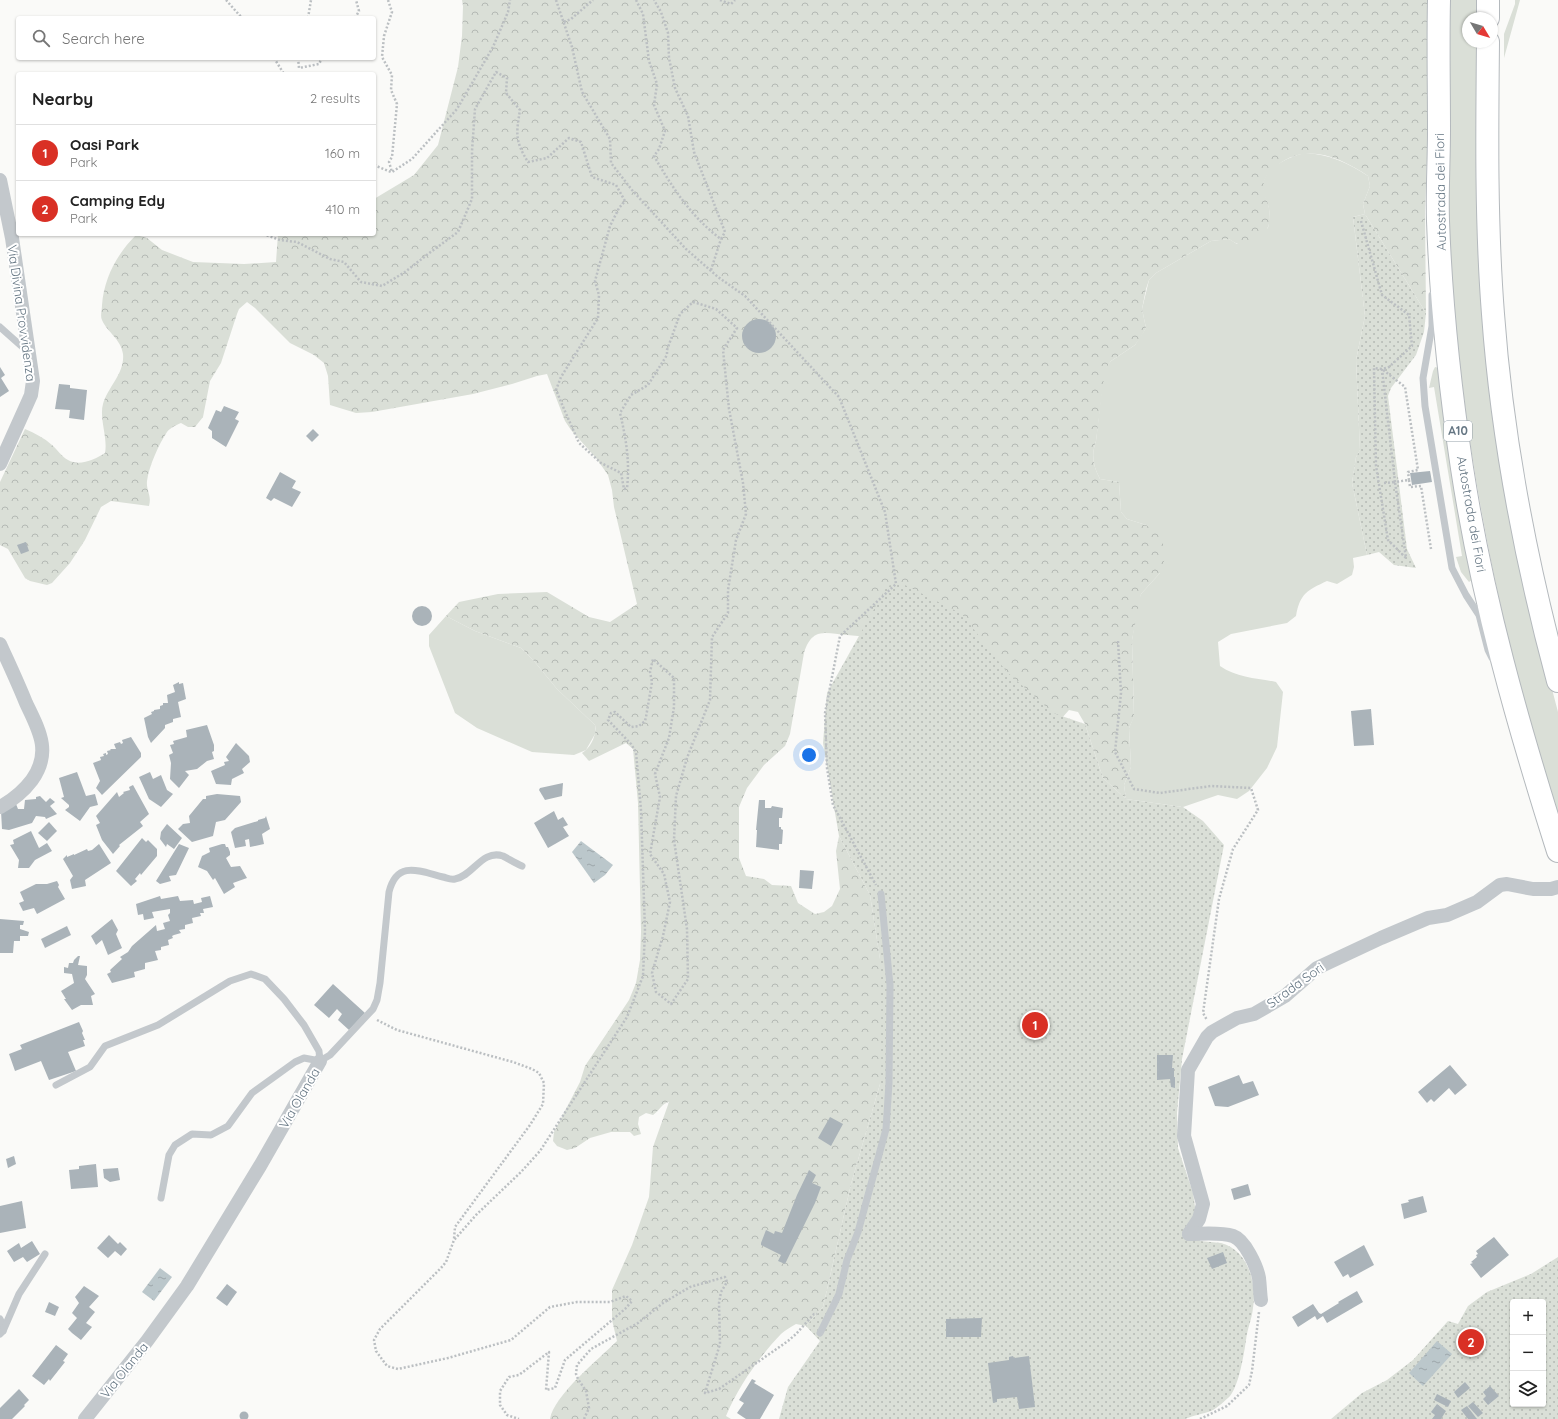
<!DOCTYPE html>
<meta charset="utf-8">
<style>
body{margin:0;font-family:Quicksand,sans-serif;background:#f6f6f6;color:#222}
.controls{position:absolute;right:12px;bottom:12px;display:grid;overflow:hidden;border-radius:4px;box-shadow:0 1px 3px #0004}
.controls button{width:36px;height:36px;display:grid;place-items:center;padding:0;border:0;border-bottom:1px solid #e0e0e0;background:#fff;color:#222;font:20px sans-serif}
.compass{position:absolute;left:1462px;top:12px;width:36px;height:36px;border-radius:50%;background:#fff;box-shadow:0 1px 3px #0004;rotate:128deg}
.you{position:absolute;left:809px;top:755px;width:14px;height:14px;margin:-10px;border:3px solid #fff;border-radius:50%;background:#1a73e8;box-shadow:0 0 0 6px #1a73e833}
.badge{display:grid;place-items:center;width:26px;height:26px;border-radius:50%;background:#d93025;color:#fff;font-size:13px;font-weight:700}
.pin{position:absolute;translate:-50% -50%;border:2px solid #fff;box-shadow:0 1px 4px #0006}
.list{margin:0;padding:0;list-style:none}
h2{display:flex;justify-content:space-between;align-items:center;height:52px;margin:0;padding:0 16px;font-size:17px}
h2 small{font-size:13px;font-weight:400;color:#767676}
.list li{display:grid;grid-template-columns:26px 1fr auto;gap:12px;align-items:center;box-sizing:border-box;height:56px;padding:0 16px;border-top:1px solid #e0e0e0}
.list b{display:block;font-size:15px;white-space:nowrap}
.list p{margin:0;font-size:13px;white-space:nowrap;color:#767676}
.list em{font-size:13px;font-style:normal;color:#767676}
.icon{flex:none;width:22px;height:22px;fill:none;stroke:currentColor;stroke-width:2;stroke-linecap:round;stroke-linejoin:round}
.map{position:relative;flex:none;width:1558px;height:1419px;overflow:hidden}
.search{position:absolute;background:#fff;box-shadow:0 1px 3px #0004;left:16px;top:16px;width:360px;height:44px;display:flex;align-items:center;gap:10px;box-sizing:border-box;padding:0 14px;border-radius:4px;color:#767676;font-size:15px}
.panel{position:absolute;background:#fff;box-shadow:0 1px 3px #0004;left:16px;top:72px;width:360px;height:164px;border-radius:4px}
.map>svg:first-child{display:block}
.grass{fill:#dadfd7}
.forest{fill:url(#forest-crowns)}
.park{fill:url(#park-dots);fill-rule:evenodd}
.water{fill:url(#water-ripples)}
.building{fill:#aab3b9}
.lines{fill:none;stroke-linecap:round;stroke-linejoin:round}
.highway-casing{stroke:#b4b9bd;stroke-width:24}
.path{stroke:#bbbfc2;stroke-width:2.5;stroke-dasharray:2 2;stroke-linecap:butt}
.lane{stroke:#c3c8cc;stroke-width:7}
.street{stroke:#c3c8cc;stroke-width:14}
.highway{stroke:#fff;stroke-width:22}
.labels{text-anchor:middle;stroke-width:4;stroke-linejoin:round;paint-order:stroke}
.shield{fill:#fff;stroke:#939fa8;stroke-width:1}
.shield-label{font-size:12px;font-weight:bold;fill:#657683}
.street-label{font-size:13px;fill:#657683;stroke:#fff}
</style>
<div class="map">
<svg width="1558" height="1419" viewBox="0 0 1558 1419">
<defs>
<pattern id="forest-crowns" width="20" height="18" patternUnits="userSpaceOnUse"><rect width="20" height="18" fill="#dadfd7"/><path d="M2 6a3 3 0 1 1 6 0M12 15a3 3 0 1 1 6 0" fill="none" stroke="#b4b9b4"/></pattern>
<pattern id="park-dots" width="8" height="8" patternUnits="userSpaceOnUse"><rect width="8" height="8" fill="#dadfd7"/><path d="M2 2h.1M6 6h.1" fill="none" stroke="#b4b9b4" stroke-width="1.8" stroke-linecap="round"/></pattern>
<pattern id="water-ripples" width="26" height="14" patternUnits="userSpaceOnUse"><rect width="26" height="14" fill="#bbc7cb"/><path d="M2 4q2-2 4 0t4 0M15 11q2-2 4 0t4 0" fill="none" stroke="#9ca6aa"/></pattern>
</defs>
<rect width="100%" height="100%" fill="#fafaf8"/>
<!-- grass -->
<g class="grass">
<path d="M1450,0H1480V18H1468V42H1479L1525,586L1558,712V820C1551,800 1544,781 1538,761C1529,727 1521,693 1513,659C1481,528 1459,395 1451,259C1445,173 1448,86 1450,0Z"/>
<path d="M1515,0H1520L1504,58V34L1515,4Z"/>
<path d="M1305,153C1329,154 1348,163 1368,176L1370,186L1363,204L1365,214L1353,217L1365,316L1356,360L1360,450L1356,457L1352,483L1367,555L1353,558L1354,567L1352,575L1337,584L1327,581C1308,590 1300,593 1296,616L1287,623L1231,634L1218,642L1220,666C1237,678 1257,678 1276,682L1283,692L1277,747L1267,768L1249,791L1237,799L1218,795L1183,807L1126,799L1124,785L1131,767L1129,728L1134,716L1132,640L1138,603L1141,594L1160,573L1146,525L1127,519L1121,512L1119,482L1100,479C1093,466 1091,455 1096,441L1104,370L1111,361L1135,345L1146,328L1142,309L1149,280L1156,273L1211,241L1229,239L1237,244L1268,228C1269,222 1270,215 1269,209C1268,202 1263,195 1263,188C1261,169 1290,156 1305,153Z"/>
<path d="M1435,367L1439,368L1473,579L1469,582L1461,572L1456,557L1462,556L1434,387L1429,388L1433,371Z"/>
<path d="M446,616L475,631L521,648L534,661L557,689L595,725V734L586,750L574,755L532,752L477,728L455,713L429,646V635Z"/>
</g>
<!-- forest -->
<path class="forest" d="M462,0H1429V106L1425,211L1426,313L1365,214L1363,204L1370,186L1368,176C1341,158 1306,142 1278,165C1273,169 1266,174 1264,181C1262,191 1267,198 1269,208C1271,224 1269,233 1254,241C1243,246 1239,246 1229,239L1211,241L1156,273L1149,280L1146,289L1142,309L1146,328L1141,337L1135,345L1111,361L1105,370L1096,441C1091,455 1093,466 1100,479L1119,482L1121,512L1127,519L1146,525L1161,536L1166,555L1160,573L1141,594L1132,640L1134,717L1129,728L1131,767L1124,785L1126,799L1103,778L1085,724L1078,712L1069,710L1039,744L869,636C862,636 854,636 847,635C825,633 812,627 804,653L790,734L785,746L764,765L747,788L739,807V858L746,876L764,879L772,885L791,886L798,903L815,914L824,912L832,906L840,889L836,851L839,836L870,895L880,959V1084L851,1184L823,1307L806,1326L796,1324C791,1327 785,1330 781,1334C759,1357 738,1387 726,1416L731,1419H550C554,1395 599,1359 617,1341L612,1320V1290L632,1245L649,1197L653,1147L669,1102C662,1103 659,1111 653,1115L646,1113L639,1117L638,1124L641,1134L634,1136L630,1132H611L590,1138L575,1148L567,1150L557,1146L553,1141L554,1132L580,1082L585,1066L629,1000L636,983L640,960L641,932L638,803L633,749L626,743L589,761L582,753C591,748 597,734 595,725L557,689L534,661L521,648L475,631L446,616L459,602L498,594L547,592L589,617L610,622L637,604L614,507L612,490L608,475L596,458L571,430L565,421L547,374L537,376L512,384L473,394L372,412L356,413L330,405L328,376L324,363L314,355L290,343L255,308L247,302L239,309L237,314L221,363L210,381L203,417L195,427H188L181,423C176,425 170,428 167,432C159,444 149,466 147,481C146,491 152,495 149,506L111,501L101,507L85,540L70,563L52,583L47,585L30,581L25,578L8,549L0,545V482L25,429C35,433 44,438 52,445C58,450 61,456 68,460C79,467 96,459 105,453C108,438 99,418 103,404C108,387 125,373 123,354C121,339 107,332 102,320C100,316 102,310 102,305C104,278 117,254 136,235L147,238L162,250L193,262L244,264L276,262L278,234H374V199L414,175L438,145L458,67L462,36L463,6Z"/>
<!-- park -->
<g class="park">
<path d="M1365,214L1426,313L1424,332L1416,355L1391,388L1388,396L1407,549L1416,568L1394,565L1379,552L1367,555L1352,483L1356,457L1360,450L1356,360L1365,316L1353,217Z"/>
<path d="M896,584H903L962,614L1006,671L1053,713L1085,724L1103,778L1126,799L1183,807L1203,821L1224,845L1182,1059L1177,1113L1178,1148L1193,1193L1200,1241C1207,1242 1214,1242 1221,1243C1248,1250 1257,1283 1253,1308C1252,1319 1247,1329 1246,1340C1244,1354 1239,1385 1230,1396C1226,1400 1217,1408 1211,1411C1203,1414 1194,1415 1185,1419H779L788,1387L820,1341L806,1326L823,1307L851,1184L880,1084V959L870,895L839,836L823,743L827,693L887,586Z"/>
<path d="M1558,1257V1419H1331L1362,1393L1387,1380L1413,1360L1448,1321L1458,1324L1468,1306L1487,1292L1531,1274ZM1513,1302H1543V1404H1513Z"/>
</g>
<!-- water -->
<g class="water">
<path d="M581,841L613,865L605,875L594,883L572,852Z"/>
<path d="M160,1268L172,1277L154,1301L142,1292Z"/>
<path d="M1437,1341L1452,1354L1423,1386L1409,1373Z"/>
</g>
<!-- building -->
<g class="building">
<circle cx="759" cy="336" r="17"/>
<path d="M0,367L5,375L1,378L9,391L0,397Z"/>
<path d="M59,384L70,385V388L87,390L84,420L69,418L70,410L55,409Z"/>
<path d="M224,406L239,412L235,419L239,421L226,447L212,438V431L208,428L216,410L221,412Z"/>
<path d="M313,429L319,435L312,442L306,436Z"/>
<path d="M1430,471L1432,482L1412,485L1410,473Z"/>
<path d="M280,472L296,481L292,488L301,492L292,507L274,498L271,501L266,498Z"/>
<path d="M26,542L29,551L21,554L17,545Z"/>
<circle cx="422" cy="616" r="10"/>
<path d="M179,682V684L183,683L186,699L178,702L181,717L173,719V722L165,725V728L151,743L148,737L144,718L152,714L151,712L154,711V710L160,709V706L163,705V703H168L167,695L175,692L173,685Z"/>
<path d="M1371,709L1374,745L1354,746L1351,711Z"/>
<path d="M207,725L214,745V751L212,752L214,759L207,761L197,769L185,771L189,775L179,788L170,779L171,763L169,755L173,753L170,745L174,744L173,741L187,737L186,730Z"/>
<path d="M131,737L141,753V757L102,795L96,788L100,781L93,763L101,760L100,757L104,756L103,754L106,753V755L108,754L107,751L111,750L110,749H116L114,744L120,742L121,744L123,743L122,740Z"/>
<path d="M236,743L249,756L250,762L242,769L244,773L232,779L231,785L216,784L211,771L225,765L224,762L229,761L226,757Z"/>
<path d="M77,772L86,796L95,794L98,805L90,807L80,821L65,810L69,807V805L61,798L64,797L59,778Z"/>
<path d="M150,772L153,779L161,775L167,790L173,794L161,807L149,799L139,777Z"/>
<path d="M563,783L562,796L545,800L539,790L540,788Z"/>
<path d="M133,785L149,814L140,822L143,826L119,845L120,846L113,854L102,840L96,825L100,823L96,816L117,792L119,797L124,793L123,792L130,790L129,787Z"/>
<path d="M217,794L240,796L241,802L225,820L216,822L213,836L192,842L178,829L183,824L190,823L189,816L203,799H206V796Z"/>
<path d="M40,796L46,802L50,798L55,802L50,806L57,814L46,819L45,817L36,816L32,823L9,830L2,829L1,811L16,804L18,809H24L25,800L36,799V797Z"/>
<path d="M759,800H765V808H771L772,806L783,808L782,818H779V827H781V829L783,830L782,844H779V850L756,847L757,830H756Z"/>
<path d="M554,811L558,820L563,817L568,825L563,827L569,836L548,848L534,823Z"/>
<path d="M266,816L270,829L262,834L264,844L250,847L249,839L245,840L246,846L235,848L231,832L235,828L258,821V820L265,818Z"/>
<path d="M49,822L57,831L47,841L38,833Z"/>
<path d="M167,824L182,838L174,849L167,844L166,847L160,839L161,832Z"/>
<path d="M31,831L39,848L47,843L52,851L35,860L29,868H18L19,860L10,845L14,844L13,840Z"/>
<path d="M142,838L146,842L148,840L157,849V856L141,875L140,873L135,879L137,881L131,886L116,871Z"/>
<path d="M99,844L111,863L85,880L86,886L72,889L70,880L73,876L63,859L67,855V857L74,854V855L87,849L88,851L92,850Z"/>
<path d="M179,844L189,848L176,875L169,876L171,881L160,884L156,881Z"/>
<path d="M222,844H225L226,847H228L230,852V855L226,858L231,867L240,866L247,878L233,883L235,887L224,894L215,878L213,880L207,871L198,867L202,856L210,852L209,848Z"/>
<path d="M800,870L814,871L812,889L799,888Z"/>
<path d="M57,881L59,885L58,887L65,899L37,914L34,908L23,911L19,903L24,901L20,892L36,884H47Z"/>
<path d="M160,896L161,899L178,896L180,901L193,900L194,904L202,902L201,898L210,896L213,907L203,909L204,913H200L201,916L192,918L193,923L185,925V929L179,930L181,933L174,935L172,936L173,938L168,940L169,945L161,947V950L155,951L158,960L145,963V969L134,972L135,977L112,983L107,974L111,972L110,970L122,959L120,957L128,952L132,946L156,925L157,931L165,929L163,923L170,921L168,915L170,913V909L152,912L154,918L144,920L143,914L138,915L136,904Z"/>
<path d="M0,919L24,921L23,925H20V929L29,932L28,936H20V941H14L13,953H0Z"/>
<path d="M112,919L118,930L116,934L122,948L108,955L102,940L96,945L91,936Z"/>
<path d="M67,926L71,935L45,948L41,939Z"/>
<path d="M78,956H80L78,965L87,966V975L85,979L95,994L91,996L93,1005H81L72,1010L64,999H66L61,991L74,983L72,974L64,973V967L68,968L69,963H73L74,960Z"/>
<path d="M333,984L365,1013L349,1030L338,1020L342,1014L337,1009L329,1018L314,1005Z"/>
<path d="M79,1022L83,1031L82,1033L85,1040H83L85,1046L68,1052L76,1071L49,1080L41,1061L15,1071L9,1054L22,1049L20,1045Z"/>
<path d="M1157,1055H1173L1172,1068H1174V1077H1175V1088L1171,1087L1170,1079L1157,1080Z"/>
<path d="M1450,1065L1467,1085L1455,1095L1449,1088L1434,1102L1431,1099L1427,1103L1418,1092Z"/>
<path d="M1239,1075L1243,1084L1253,1081L1259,1095L1228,1107L1215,1106L1208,1087Z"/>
<path d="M830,1117L843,1124L831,1146L818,1138Z"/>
<path d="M14,1156L16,1164L8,1168L6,1159Z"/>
<path d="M96,1164L98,1187L71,1189L69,1170L79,1169V1166Z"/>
<path d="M118,1168L120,1180L110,1182L104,1178L103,1169Z"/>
<path d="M809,1170L816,1175L812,1183L821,1187L815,1203L785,1264L778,1261L781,1255L761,1245V1243L766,1230L774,1234L775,1231L782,1233L797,1195Z"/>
<path d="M1248,1184L1251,1195L1234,1200L1231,1189Z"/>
<path d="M1423,1196L1427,1212L1404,1219L1401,1204L1409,1202L1408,1200Z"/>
<path d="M22,1201L26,1228L0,1233V1206Z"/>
<path d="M109,1235L118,1244L120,1242L127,1249L121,1256L115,1251L108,1258L97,1248Z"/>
<path d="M1494,1237L1509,1255L1481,1278L1470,1264L1473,1263L1471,1262L1477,1257L1476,1255L1478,1254L1476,1251Z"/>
<path d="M32,1241L40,1254L27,1262L23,1257L14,1262L7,1251L19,1243L21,1248Z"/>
<path d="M1364,1245L1374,1265L1350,1278L1348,1274L1343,1277L1334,1262Z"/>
<path d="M1223,1252L1227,1263L1212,1269L1207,1258Z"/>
<path d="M227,1284L237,1292L227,1306L216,1298Z"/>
<path d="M84,1286L99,1296L89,1307L95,1312L86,1323L92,1327L81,1340L72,1333L68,1329L77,1318L72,1313L79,1303L75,1297Z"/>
<path d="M1357,1291L1363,1302L1327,1323L1323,1316L1317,1320L1315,1316L1298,1327L1292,1317L1313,1304L1319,1313L1321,1314L1339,1303L1338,1302Z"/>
<path d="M49,1302L59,1307L55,1316L45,1312Z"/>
<path d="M982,1318L981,1337H946V1319Z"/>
<path d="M56,1345L68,1354L63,1361L65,1362L50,1381L49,1379L44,1385L32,1376Z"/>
<path d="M1013,1356L1014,1358L1029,1356L1035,1407L1019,1409L1017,1397L997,1399V1402L993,1403L988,1363L1009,1360V1357Z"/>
<path d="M752,1379L756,1381L754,1383L774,1395L760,1419H746L737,1413L744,1403L739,1400Z"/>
<path d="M1465,1382L1470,1388L1458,1398L1454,1392Z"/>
<path d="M1490,1386L1499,1396L1488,1405L1483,1399L1486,1396L1483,1392Z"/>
<path d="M19,1389L29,1400L24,1405L25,1406L12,1419H0V1408Z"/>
<path d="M1437,1394L1451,1401L1448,1407L1434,1400Z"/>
<path d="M1473,1402L1483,1413L1478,1417L1468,1406Z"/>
<path d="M1437,1404L1446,1411L1441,1419H1432L1435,1415L1431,1412Z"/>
<path d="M1467,1406L1477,1419H1468L1461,1410Z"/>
<circle cx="244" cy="1416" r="4.5"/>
</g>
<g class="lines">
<!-- highway casing -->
<g class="highway-casing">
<g id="highway">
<path d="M1439,0C1438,43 1439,87 1439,130C1439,161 1437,191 1438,221C1441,302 1450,388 1462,468C1482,599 1518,725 1558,851"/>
<path d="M1488,18V0"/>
<path d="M1488,42C1487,133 1486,224 1493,314C1502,439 1526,562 1558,681"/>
</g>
</g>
<!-- path -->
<g class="path">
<path d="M226,0L242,18"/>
<path d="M388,0L392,12L384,36L382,57L392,75L391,90L397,104L392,157L389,162L392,172L412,159L457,109L493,47L508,12L510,0"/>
<path d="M556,0L572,47L582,92L610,139L611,163L632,190L686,249L718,277L745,296L839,397L885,512L896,584L840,636L825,713L827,768L833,805L876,885"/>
<path d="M636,0L643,14L649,61L657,84L654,105L665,131L659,149L654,156C672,187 692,218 721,239L725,232L694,152L688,116L675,88L669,58L668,33L661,12L654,0"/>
<path d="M720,0L731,4L735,0"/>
<path d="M308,18L311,0"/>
<path d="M355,18L359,11L356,0"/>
<path d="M564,22L571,19L593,0"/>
<path d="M274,58L284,74"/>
<path d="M298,58L299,68L319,64L322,58"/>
<path d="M374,165L391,172"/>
<path d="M1361,221L1382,295L1409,315L1412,346L1389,367L1382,369L1395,482L1409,480L1410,487L1421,486L1431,549"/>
<path d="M263,234L280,240L297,242L330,259L344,262L361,282L382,286L405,272L428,254L458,232L472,199V151L475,109L496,72L507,78L506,93L520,110C516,134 515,141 528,162L547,158L569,138L581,142L592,177L616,185L625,201L619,208L610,226L595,281L599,295L598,318L561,377L556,390L564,409L579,443L601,463L621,473L624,489L627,488C630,462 626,438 620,413L631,395L648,385L667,355V350L680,314L693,302L716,309L737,328L723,350L729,409L743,483L746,514L736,540L728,590V613L712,637L710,700L687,758L676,796L674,840L687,929L688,979L671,1004L656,992L652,973L663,936L670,902L664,874L650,854L660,797L655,774L669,738L674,707V678L653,659L650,672L652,682L646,717L645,721L639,726L631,727L615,712L611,713L608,720L631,744L636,752L641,810L645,931L643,976L627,1017L540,1151L521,1172L476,1215L454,1240L446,1262L441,1268L380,1329L374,1340L376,1351L387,1366L398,1369L448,1358L511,1340L550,1307L577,1302H610L626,1296L632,1301L625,1309L565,1360L555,1388L546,1390L549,1352L519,1375L509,1377L500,1391V1405L507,1415L519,1419"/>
<path d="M711,270L721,239"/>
<path d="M1384,483L1395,482L1406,558L1388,540L1376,466L1374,368L1382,369L1405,387L1418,470L1408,472L1409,480"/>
<path d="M1118,641L1121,693L1115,752L1134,789L1160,793L1211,786L1251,788L1258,810L1233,849L1219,899L1203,1013L1207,1020"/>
<path d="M377,1020L397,1030L513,1062L532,1069L539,1073L544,1083L543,1104L530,1125L455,1227L454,1239"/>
<path d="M584,1419L589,1408L586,1391L578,1379L576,1374L577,1365L591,1349L638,1323L663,1303L690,1287L725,1277L727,1282L721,1292L719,1303L720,1344L705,1393L719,1389L788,1341L796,1334L814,1314H817"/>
<path d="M1200,1419L1227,1406L1249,1385L1252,1371L1259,1312"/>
</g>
<!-- lane -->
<g class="lane">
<path d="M1432,295V326L1423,378L1425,406L1452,568L1466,595L1479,615L1488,650L1492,658"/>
<path d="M0,327L28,352"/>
<path d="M56,1085L90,1067L105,1046L158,1025L230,981L251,974L265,979L284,999L304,1025L319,1051L320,1061"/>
<path d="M161,1198L169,1155L175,1145L192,1134L211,1135L228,1126L252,1093L295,1062L304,1058L320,1061L330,1055L373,1009L377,1000L380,983L389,892C397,860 419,871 443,877C447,878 451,880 455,879C473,876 482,849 503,856C509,859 515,863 522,866"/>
<path d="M0,1319L2,1323L3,1331"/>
<path d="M820,1333L839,1294L847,1260L858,1232L886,1129L889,1083L890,985L881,894"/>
<path d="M0,1334L3,1331L19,1294L45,1254"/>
</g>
<!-- street -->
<g class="street">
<path d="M0,180L12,238L33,381L31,395L27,404L0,464"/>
<path d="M0,644C9,664 18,683 26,703C39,730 52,752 32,780C23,792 13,800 0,807"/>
<path d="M1189,1234L1199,1219L1203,1204L1184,1136L1188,1070L1207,1037L1212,1032L1237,1018L1254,1014L1285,996L1317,968L1381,938L1428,918L1447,915L1477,902L1500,885L1507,884L1533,889H1551L1558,887"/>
<path d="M1189,1234C1203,1234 1220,1232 1233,1236C1245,1240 1257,1267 1259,1278C1260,1286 1260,1293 1261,1300"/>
<path d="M85,1419L147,1341L187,1286L260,1166L320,1061"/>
</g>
<!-- highway -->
<use href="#highway" class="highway"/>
</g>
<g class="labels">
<!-- shield labels -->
<rect class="shield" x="1444" y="421" width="28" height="20" rx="3"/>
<g class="shield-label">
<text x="1458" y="435">A10</text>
</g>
<!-- street labels -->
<g class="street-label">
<text transform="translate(1440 192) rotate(-91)" y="5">Autostrada dei Fiori</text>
<text transform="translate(22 313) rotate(82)" y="5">Via Divina Provvidenza</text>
<text transform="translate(1472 514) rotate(80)" y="5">Autostrada dei Fiori</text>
<text transform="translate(1295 985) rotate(-36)" y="5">Strada Sori</text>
<text transform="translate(299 1098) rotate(-60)" y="5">Via Olanda</text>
<text transform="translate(124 1370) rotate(-51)" y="5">Via Olanda</text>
</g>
</g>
</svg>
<div class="controls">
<button>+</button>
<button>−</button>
<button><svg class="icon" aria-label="layers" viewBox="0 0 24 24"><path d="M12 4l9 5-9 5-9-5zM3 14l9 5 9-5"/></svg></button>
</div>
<svg class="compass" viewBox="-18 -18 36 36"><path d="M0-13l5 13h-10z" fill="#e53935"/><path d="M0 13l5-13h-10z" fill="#767676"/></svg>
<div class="you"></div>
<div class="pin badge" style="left:1035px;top:1025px">1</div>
<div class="pin badge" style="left:1471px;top:1342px">2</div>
<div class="search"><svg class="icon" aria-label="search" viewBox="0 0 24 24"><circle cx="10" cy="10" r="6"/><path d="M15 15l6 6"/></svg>Search here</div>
<section class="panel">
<h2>Nearby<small>2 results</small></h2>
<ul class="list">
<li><span class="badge">1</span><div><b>Oasi Park</b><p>Park</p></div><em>160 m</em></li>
<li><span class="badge">2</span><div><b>Camping Edy</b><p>Park</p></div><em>410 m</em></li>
</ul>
</section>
</div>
